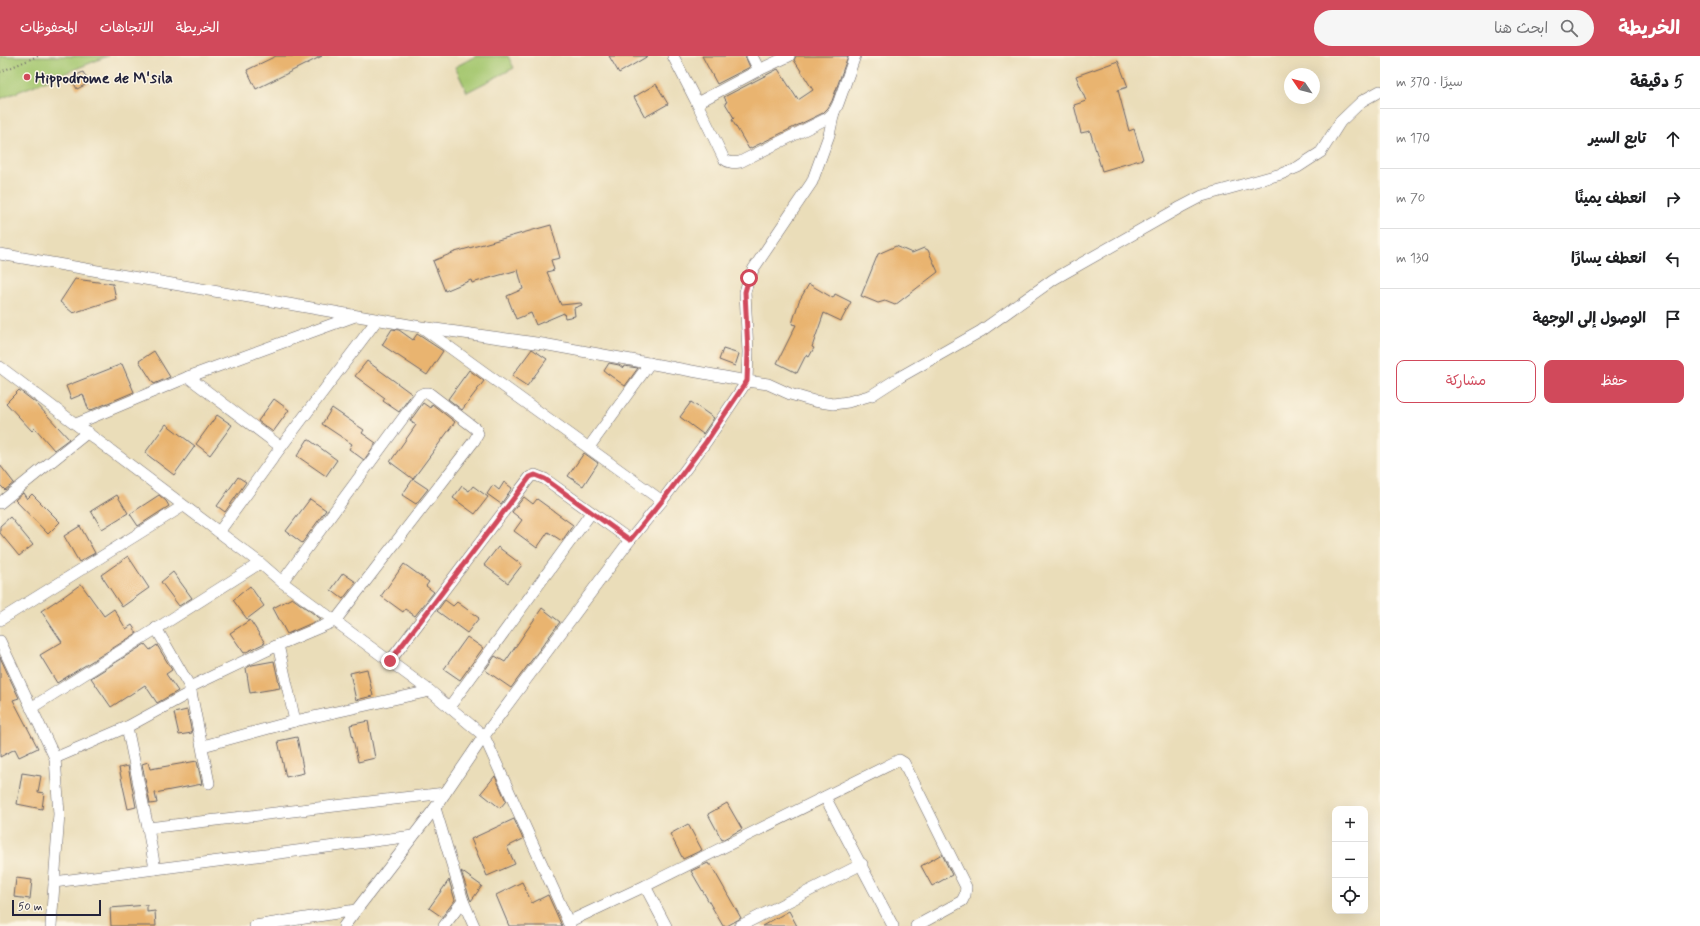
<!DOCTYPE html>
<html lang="ar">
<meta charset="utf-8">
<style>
body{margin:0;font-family:Mynerve,"Playpen Sans Arabic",sans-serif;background:#f6f6f6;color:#202124;direction:rtl}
.controls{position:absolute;right:12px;bottom:12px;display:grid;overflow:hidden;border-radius:8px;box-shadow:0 4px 16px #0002}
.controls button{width:36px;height:36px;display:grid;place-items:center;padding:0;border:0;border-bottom:1px solid #e0e0e0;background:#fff;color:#202124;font:20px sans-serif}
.compass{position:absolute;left:1284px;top:12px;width:36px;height:36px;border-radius:50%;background:#fff;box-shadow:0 4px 16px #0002;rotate:305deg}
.scale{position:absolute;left:12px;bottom:10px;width:89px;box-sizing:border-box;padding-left:4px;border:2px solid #22223b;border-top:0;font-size:11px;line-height:14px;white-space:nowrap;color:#22223b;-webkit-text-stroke:3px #fcf5e5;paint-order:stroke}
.stop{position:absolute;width:12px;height:12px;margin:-9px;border:3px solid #d1495b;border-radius:50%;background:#fff}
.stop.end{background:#d1495b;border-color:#fff;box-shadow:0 1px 4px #0008}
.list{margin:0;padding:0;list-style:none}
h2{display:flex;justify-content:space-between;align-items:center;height:52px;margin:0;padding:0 16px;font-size:17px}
h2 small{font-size:13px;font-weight:400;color:#757577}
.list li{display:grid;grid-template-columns:26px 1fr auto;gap:12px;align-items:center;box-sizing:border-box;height:60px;padding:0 16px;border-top:1px solid #e0e0e0}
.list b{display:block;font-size:15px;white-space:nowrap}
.list em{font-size:13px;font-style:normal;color:#757577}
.actions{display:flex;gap:8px;padding:12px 16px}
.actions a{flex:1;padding:9px 0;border:1px solid #d1495b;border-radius:8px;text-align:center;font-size:14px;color:#d1495b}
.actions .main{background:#d1495b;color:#fff}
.icon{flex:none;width:22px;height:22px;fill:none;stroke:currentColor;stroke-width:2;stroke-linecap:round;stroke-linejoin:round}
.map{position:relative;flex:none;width:1380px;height:870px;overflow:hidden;direction:ltr}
header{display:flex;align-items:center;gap:24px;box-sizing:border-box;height:56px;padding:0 20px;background:#d1495b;color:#fff}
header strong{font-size:19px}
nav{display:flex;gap:22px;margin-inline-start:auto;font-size:14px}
.search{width:280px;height:36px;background:#f6f6f6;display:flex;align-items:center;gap:10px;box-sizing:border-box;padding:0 14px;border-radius:22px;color:#757577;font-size:15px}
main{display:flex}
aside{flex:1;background:#fff}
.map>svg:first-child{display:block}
.green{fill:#a5c770;stroke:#647456}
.building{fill:#e9b470}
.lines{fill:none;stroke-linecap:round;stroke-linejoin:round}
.minor-casing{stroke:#686367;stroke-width:12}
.path{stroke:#686367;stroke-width:2;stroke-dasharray:1 3;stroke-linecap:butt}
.minor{stroke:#fff;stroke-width:11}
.route{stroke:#d1495b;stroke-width:5}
.poi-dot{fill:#d1495b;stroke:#fcf5e5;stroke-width:1.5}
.labels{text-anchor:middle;stroke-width:3;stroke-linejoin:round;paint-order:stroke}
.poi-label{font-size:16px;font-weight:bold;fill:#22223b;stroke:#fcf5e5;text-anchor:start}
</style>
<header>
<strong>الخريطة</strong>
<div class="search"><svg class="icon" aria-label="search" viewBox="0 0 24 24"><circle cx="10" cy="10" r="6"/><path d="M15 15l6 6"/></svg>ابحث هنا</div>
<nav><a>الخريطة</a><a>الاتجاهات</a><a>المحفوظات</a></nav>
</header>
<main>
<aside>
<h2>5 دقيقة<small>سيرًا · 370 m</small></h2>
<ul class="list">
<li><svg class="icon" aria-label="ahead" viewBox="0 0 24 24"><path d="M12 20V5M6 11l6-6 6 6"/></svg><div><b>تابع السير</b></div><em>170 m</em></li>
<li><svg class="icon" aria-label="right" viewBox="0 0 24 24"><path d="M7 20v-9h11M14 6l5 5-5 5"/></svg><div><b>انعطف يمينًا</b></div><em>70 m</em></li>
<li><svg class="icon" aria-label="left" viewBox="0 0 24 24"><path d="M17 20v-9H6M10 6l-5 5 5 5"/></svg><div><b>انعطف يسارًا</b></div><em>130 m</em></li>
<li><svg class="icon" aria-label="arrive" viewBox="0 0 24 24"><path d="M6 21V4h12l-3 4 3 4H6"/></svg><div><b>الوصول إلى الوجهة</b></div></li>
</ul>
<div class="actions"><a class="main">حفظ</a><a>مشاركة</a></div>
</aside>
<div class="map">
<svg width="1380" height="870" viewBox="0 0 1380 870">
<rect width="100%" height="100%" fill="#fcf5e5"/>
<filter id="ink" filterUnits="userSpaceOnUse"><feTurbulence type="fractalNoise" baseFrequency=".025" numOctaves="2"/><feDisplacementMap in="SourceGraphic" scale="8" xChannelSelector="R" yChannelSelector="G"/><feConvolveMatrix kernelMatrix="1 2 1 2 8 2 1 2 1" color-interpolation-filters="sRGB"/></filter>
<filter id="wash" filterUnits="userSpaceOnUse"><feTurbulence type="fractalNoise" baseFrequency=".012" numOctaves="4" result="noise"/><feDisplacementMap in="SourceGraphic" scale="16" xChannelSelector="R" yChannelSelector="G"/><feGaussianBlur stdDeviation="0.9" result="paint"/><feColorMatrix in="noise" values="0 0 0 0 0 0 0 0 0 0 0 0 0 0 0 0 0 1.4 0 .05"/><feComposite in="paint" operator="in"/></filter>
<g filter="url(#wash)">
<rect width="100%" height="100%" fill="#eaddb9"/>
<!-- green -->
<g class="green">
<path d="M0,0H108L0,43Z"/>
<path d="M476,0H508L514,12L467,36L455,11Z"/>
</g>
<g id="blocks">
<!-- building -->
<g class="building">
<path d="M276,0H322L256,33L247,14Z"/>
<path d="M609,0H648L619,17Z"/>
<path d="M702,0H745L750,11L717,28Z"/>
<path d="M796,0H848L832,45L828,52L823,57L749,93L732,64L734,62L725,47L727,46L724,41L778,13L798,44L813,34L794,4Z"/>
<path d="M1118,5L1128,31L1118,34L1129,75L1134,73L1143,103L1102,115L1090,75L1081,77L1074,49L1086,45L1076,20Z"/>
<path d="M83,16L89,27L77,33L71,22Z"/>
<path d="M656,28L668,48L645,61L634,41Z"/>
<path d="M551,169L560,202L551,204L554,214L547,216L561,249L581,247L582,249L574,252L575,260L565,262L564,257L536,269L531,257L516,263L507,240L523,233L518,214L472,227L471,224L445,235L433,205L455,196Z"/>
<path d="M896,190L912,197L924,192L928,194L938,216L895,249L885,245L878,247L861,240L878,198Z"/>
<path d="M75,223L113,228L116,243L73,257L60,246Z"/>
<path d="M809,228L833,242L835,238L851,246L841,265L824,257L812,291L814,292L809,301L806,299L797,317L777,307L796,269L792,268L799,245Z"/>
<path d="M392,273L399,274L413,284L417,278L443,295L427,319L382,289Z"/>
<path d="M532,293L547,303L527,330L512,320Z"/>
<path d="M723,293L739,298L735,310L719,304Z"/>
<path d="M154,295L170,321L154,328L139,305Z"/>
<path d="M367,305L412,338L399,356L383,345L385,342L355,320Z"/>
<path d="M609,307L619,309L623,312L624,310L638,312L625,330L604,315Z"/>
<path d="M122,308L134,336L89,355L83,338L71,343L66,330Z"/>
<path d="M469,314L484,325L462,354L448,343Z"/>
<path d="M19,334L36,347L69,383L54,394L35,372L32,375L6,347Z"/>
<path d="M274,343L289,354L273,376L258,365Z"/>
<path d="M691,346L714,362L703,378L680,361Z"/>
<path d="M423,347L430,352L432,348L455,366L413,423L390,406L416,369L410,365Z"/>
<path d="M332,352L364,374L362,377L376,387L364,404L349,393L352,388L322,368Z"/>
<path d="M217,359L232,369L210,399L196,388Z"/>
<path d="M166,368L195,390L174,419L145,397Z"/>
<path d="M308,383L337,404L326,420L297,400Z"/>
<path d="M584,397L598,407L583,430L568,420Z"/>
<path d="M0,409L14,427L5,434L0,429Z"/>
<path d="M238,421L246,426L225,456L217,450Z"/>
<path d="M413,423L428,433L416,448L402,439Z"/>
<path d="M504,426L512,432L501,448L487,438L493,429L499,434Z"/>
<path d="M462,430L469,435L473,430L488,441L475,458L453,442Z"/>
<path d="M23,437L27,443L32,438L60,466L48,478L15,444Z"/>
<path d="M117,439L128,457L102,473L91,455Z"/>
<path d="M159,439L166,445L169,450L138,470L130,458Z"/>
<path d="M524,441L533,448L537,443L573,469L562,485L548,476L537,492L514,475L522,464L512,456Z"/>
<path d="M310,443L326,454L302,487L286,475Z"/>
<path d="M10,461L33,489L19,500L0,477V470Z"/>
<path d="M80,470L95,497L79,506L64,480Z"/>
<path d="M498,491L522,509L508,527L484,509Z"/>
<path d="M128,500L149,532L122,551L101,519Z"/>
<path d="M404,508L429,526L426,530L434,536L415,560L405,553L403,556L381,540Z"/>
<path d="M173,516L192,542L179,550L161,526Z"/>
<path d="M343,517L356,526L343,543L331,534Z"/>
<path d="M81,528L104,560L114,553L126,573L132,569L137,577L57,627L40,599L62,586L41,555L56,545V546Z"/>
<path d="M250,530L264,550L247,563L233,544Z"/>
<path d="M292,542L321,563L287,578L273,552Z"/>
<path d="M445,544L453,550L457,546L479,562L467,577L437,555Z"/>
<path d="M542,552L560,566L511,632L485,614L495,600L505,606Z"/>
<path d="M250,564L265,587L244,597L230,577Z"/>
<path d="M467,581L483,592L460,624L444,613Z"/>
<path d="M145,588L150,594L157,589L172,614L166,618L178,635L157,647L145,629L111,651L91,622Z"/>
<path d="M0,601L19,642L13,644L38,692L19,701L15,693L0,701Z"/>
<path d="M274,605L280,632L250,637L246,612L252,609Z"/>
<path d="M367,613L373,640L356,644L350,617Z"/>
<path d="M187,654L192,677L179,679L174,657Z"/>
<path d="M368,665L375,702L358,706L350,669Z"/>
<path d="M297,681L304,717L286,721L278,685Z"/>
<path d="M197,705L202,728L155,737L157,747L150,748L142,708L148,706L150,713Z"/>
<path d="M128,710L136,751L128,753L119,712Z"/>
<path d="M22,717L41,720L38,736L44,737L42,753L17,748Z"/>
<path d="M495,720L506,745L500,752L481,737Z"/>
<path d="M727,747L742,773L722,784L708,758Z"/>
<path d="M514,763L523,783L507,791L515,808L487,820L471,783Z"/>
<path d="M688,768L702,794L683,803L670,778Z"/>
<path d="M942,798L952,819L932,830L921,810Z"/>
<path d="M708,807L709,809H711L741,862L727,870H723L691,815Z"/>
<path d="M461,815L482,830L471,845L470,843Z"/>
<path d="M16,822L32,824L30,843L14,841Z"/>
<path d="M449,824L455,844L442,861L429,852Z"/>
<path d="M522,826L532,847L548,839L562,870H509L496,839Z"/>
<path d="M147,849V856L155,855L156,870H111L110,852Z"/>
<path d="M789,855L797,870H762Z"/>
</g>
</g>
</g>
<g filter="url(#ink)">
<use href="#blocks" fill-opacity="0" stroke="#686367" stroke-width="1"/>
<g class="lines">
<!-- minor casing -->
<g class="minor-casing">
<g id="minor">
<path d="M673,0L697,47L724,103C729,107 733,107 740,106L828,62L834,56L838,48L855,0"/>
<path d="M752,0L759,14"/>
<path d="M697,47L759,14L789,0"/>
<path d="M834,56L829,79L812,126L754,212L749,222L745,236L748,296L747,325L768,328L790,338L814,345L833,348L848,346L872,339L900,321L981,275L1054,223L1181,151L1202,140L1281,118L1298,111L1321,96L1340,66L1362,45L1380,35"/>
<path d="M0,198L421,271L543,288L747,325L706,386L662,445L630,484L484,680L435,752L344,870"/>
<path d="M423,272L662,445"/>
<path d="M0,311L260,507L282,526L430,635L484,680L570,870"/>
<path d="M188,321L281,391"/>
<path d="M76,368L188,321L355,260"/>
<path d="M589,391L650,307"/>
<path d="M0,447L88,376"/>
<path d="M219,476L281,391L377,264"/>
<path d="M0,564L183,450"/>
<path d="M156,572L190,631"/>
<path d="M0,585L55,702L59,758L51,870"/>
<path d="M278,589L295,665L430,635"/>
<path d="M390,605L530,421L535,419L545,423L630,484"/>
<path d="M191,636L209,727"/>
<path d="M450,650L591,457"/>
<path d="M31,652L260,507"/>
<path d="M127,671L148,772L155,813"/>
<path d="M203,690L295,665"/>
<path d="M55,702L127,671L191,636L190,631L278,589L335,565L474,385L478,378L476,373L429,337H424L420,339L282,526"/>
<path d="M825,741L893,870"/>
<path d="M435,752L463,845L474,870"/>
<path d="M148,772L445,737"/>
<path d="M54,826L413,780"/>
<path d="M645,830L666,870"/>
<path d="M568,866L645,830L899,704L904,707L966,831L965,839L962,845L916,870"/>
<path d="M255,870L356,854"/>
<path d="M444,870L463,845"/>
<path d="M740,870L862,808"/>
</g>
</g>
<!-- path -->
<path class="path" d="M0,16L38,0"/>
<!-- minor -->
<use href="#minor" class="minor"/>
</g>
</g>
<g class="lines" filter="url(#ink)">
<!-- route -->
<path class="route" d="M390,605L530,421L535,419L545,423L630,484L662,445L706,386L747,325L748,296L745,236L749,222"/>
</g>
<!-- markers -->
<circle class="poi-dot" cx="27" cy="21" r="4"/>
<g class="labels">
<!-- poi labels -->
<g class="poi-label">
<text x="35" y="27">Hippodrome de M'sila</text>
</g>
</g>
</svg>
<div class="controls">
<button>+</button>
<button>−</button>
<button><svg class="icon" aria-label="locate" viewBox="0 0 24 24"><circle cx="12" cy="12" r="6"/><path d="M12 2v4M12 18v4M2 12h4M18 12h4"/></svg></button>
</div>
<svg class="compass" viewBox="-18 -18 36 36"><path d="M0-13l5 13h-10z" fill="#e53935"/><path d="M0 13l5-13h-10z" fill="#757577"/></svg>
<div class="scale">50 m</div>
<div class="stop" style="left:749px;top:222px"></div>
<div class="stop end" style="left:390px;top:605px"></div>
</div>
</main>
